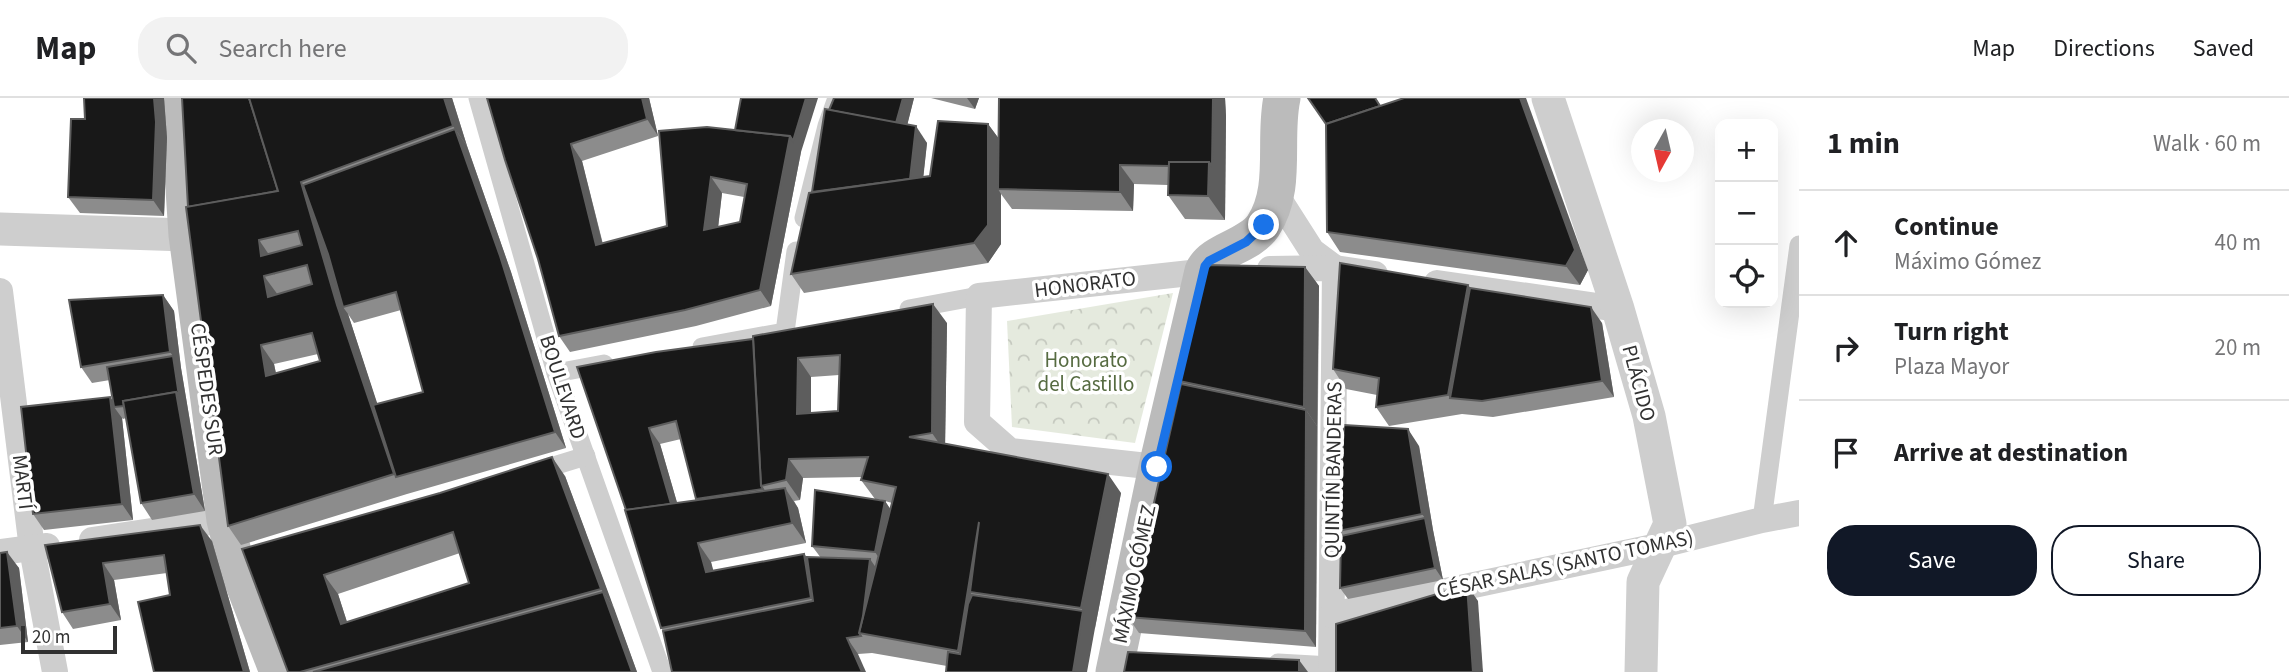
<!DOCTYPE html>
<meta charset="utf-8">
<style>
body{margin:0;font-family:"Source Sans 3",sans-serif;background:#f2f2f2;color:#202124}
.controls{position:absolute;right:21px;top:21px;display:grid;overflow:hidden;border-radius:14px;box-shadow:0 7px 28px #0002}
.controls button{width:63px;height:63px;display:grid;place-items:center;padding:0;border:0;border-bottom:2px solid #e0e0e0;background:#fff;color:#202124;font:35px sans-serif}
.compass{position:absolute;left:1631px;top:21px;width:63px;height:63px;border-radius:50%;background:#fff;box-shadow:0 7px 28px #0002;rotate:188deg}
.scale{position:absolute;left:21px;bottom:18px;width:96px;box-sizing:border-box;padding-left:7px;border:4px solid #313131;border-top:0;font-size:19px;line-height:24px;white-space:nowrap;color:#313131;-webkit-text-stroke:5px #fff;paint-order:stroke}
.stop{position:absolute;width:21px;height:21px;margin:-16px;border:5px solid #1a73e8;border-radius:50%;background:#fff}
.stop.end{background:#1a73e8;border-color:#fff;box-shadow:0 2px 7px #0008}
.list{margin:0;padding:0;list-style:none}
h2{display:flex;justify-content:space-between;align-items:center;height:91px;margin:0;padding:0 28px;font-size:30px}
h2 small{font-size:23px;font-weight:400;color:#757577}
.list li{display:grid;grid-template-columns:46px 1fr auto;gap:21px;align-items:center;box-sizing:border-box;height:105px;padding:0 28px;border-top:2px solid #e0e0e0}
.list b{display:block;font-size:26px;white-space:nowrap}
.list p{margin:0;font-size:23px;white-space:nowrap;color:#757577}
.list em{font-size:23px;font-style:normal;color:#757577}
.actions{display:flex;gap:14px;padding:21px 28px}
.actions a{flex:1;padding:16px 0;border:2px solid #111827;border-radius:28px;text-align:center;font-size:24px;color:#111827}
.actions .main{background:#111827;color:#fff}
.icon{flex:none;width:38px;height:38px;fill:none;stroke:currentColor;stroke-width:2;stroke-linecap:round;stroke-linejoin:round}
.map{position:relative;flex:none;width:1799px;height:574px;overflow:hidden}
header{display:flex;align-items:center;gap:42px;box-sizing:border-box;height:98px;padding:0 35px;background:#fff;border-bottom:2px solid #e0e0e0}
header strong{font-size:33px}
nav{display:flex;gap:38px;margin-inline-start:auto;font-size:24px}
.search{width:490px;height:63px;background:#f2f2f2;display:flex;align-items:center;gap:18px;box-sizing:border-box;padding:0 24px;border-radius:28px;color:#757577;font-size:26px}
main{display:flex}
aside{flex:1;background:#fff}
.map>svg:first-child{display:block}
.park{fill:url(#park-crowns)}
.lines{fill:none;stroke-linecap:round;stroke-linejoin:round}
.pedestrian{stroke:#cecece;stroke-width:19}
.minor{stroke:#cecece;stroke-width:26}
.tertiary{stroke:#cecece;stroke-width:33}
.secondary{stroke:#bbb;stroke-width:37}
.wall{fill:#8c8c8c;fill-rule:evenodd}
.shaded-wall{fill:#5d5d5d}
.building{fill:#181818;stroke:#5d5d5d;stroke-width:2;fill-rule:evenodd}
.route{stroke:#1a73e8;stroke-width:9}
.labels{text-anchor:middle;stroke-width:7;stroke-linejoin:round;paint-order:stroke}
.street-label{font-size:21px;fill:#313131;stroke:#fff}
.park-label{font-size:21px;fill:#566b41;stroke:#fff}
</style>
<header>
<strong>Map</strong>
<div class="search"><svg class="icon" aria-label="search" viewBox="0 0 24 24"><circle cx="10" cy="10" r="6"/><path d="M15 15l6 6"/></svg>Search here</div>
<nav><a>Map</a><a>Directions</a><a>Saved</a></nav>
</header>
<main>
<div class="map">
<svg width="1799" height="574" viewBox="0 0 1799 574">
<defs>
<pattern id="park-crowns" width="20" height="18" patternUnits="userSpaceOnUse" patternTransform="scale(1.75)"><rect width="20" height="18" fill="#e5eade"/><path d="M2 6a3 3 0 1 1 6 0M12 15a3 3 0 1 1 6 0" fill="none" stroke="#c5c9bf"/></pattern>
</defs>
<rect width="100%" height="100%" fill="#fff"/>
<!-- park -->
<path class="park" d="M1173,195L1135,345L1012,329L1007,223Z"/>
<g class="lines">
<!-- pedestrian -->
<g class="pedestrian">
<path d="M478,0L556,275L662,574"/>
<path d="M804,120L827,28L837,0"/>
<path d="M909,211L979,198"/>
<path d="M785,234L796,153"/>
<path d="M702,249L779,235"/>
<path d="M556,275L604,266"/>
<path d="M534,374L586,358"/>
<path d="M1762,422L1799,147"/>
<path d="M1278,565L1331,568"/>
</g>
<!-- minor -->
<g class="minor">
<path d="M1275,95L1312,153L1335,170L1331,574"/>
<path d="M1270,171L1335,170L1375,176"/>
<path d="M1437,185L1618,211"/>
<path d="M0,193L32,451L55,574"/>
<path d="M1157,369L1010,353L977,324L979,198L1218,172"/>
<path d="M92,442L225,422"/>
<path d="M0,454L47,448"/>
<path d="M1332,517L1658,448L1762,422L1799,415"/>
</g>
<!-- tertiary -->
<g class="tertiary">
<path d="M1548,0L1618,211L1649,318L1670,426L1643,484L1641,574"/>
<path d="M0,131L187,137"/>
</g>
<!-- secondary -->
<g class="secondary">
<path d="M178,0L187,137L225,422L236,466L278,574"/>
<path d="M1114,574L1157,369L1203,173C1212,152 1249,149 1263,128C1288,91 1273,41 1282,0"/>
</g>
</g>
<!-- wall -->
<g class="wall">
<path d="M84,0H164L167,40L164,118L80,115L68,99L85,21Z"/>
<path d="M452,0L467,48L511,174L566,350L407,396L241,447L228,428L186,109ZM401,212L423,294L377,306L348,216L354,225ZM318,256L320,263L276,275L274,266Z"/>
<path d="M487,0H649L658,38L582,63L603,146L667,128L659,33L801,54L771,208L696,228L570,254L559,238L538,161ZM722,95L744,99L740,124L718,129Z"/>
<path d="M834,0H914L907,27L927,45L923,79L930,78L988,26L999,41V0H1225L1226,18L1225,122L1185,121L1168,97V87L1134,86L1133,113L1012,111L1001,96V146L988,165L804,195L791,176L812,94L829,12Z"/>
<path d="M931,0H979L975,11Z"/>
<path d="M1308,0H1376L1381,8L1588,172L1580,187L1340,154L1327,134L1326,26Z"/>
<path d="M1305,169L1319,188L1316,549L1139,535L1128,519L1181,286L1179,283Z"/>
<path d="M1470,190L1602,225L1614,299L1493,319L1462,316L1389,328L1376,309L1377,297L1346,291L1333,271Z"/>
<path d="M163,197L174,213L181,270L205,413L152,422L141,405L126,320L123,321L122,320L133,422L44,432L33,416L110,299L114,304L110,282L92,285L81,269Z"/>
<path d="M947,225L945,345L1121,395L1095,530L947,568L872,555L858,556L663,533L661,530L626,412L577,269ZM839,277L838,313L811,315V279ZM681,341L697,402L677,405L660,346ZM862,379L861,382L875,401L882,402L812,448L821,460L807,459L804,456L713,473L711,464L806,445L798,410L794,403L800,402L803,380ZM885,403L892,405L890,411Z"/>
<path d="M1419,348L1433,432L1443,482L1348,501L1340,490L1341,438L1338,433Z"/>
<path d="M565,378L637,574H288L242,451ZM460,455L469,485L347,524L338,496Z"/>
<path d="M212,443L250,574L170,497L167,475L114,482L121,522L73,531L62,514L45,447Z"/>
<path d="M0,455L19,470L28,544L0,547Z"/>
</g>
<!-- shaded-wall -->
<g class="shaded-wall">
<path d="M154,0H164L167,40L164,118L153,102Z"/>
<path d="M444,0H452L467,48L453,28Z"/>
<path d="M642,0H649L658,38L647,21Z"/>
<path d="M806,0H818L801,54L771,208L760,192L790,38Z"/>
<path d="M903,0H914L904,40L895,28Z"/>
<path d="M967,0H979L975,11Z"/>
<path d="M1213,0H1225L1226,18L1225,122L1208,98L1209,64Z"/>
<path d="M1520,0H1526L1588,172L1580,187L1566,168Z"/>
<path d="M988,26L1002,45L998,91L1001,96V146L988,165L974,145Z"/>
<path d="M916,28L927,45L921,101L910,84Z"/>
<path d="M455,31L467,48L511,174L566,350L555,334Z"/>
<path d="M571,46L582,63L607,164L596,147Z"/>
<path d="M1120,67L1134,86L1133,113L1120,94Z"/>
<path d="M711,79L722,95L716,148L704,132Z"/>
<path d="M301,84L314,103L343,209L348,216L401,378L396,379L394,376L337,207Z"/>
<path d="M259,142L272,161L275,177L261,158Z"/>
<path d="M1305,169L1319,188L1317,328L1304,309Z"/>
<path d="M264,178L278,197L268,199Z"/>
<path d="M1468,187L1482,206L1450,300L1448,297Z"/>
<path d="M163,197L174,213L181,270L205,413L194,396L176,294L173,258L170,254Z"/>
<path d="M933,206L947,225L945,354L932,335Z"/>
<path d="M1591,209L1602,225L1614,299L1602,283Z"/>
<path d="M261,247L274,266L280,297L266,278Z"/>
<path d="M798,260L811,279V335L797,316Z"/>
<path d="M110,299L117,309H114L122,320L133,422L122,406Z"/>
<path d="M1306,312L1317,328L1316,549L1305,533Z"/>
<path d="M649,330L660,346L683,425L672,409Z"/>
<path d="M1408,331L1419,348L1433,432L1443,482L1435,470L1425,420L1422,416Z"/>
<path d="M552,359L565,378L614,510L601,491Z"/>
<path d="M789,361L803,380L800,402L786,382Z"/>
<path d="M1108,376L1121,395L1095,530L1087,574H1073L1083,513L1081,510Z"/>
<path d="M785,390L798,410L806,445L792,425Z"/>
<path d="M885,403L893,415L883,466L875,454Z"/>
<path d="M979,424L970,494L982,511L971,572L958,553Z"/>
<path d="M200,427L212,443L250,574H244Z"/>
<path d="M698,445L711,464L719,493L706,474Z"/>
<path d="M7,454L19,470L28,544L17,528Z"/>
<path d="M804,456L818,476L824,519L811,500Z"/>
<path d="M870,461L881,477L861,536Z"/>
<path d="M103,465L114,482L121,522L110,506Z"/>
<path d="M324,477L338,496L354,546L341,526Z"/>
<path d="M1467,487L1478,503L1483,574H1473Z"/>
<path d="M603,494L614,510L637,574H632Z"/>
<path d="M847,540L858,556L866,574H862Z"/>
<path d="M1299,562L1308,574H1299Z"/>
</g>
<!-- building -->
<g class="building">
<path d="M84,0H154L156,24L153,102L68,99L71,21H85Z"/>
<path d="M182,0H249L278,93L188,109Z"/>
<path d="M249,0H444L453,28L301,84L337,207L394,376L228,428L186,109L278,93ZM298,133L302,147L261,158L259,142ZM307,167L312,186L268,199L264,178ZM312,235L320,263L266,278L261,247Z"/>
<path d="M487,0H642L647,21L571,46L596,147L667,128L659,33L707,29L790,38L760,192L685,212L559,238L538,161L505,62ZM711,79L747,86L740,124L704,132Z"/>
<path d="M741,0H806L793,43L790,38L735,32Z"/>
<path d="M834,0H903L896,25L829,12Z"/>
<path d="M999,0H1213L1212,68L1209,64H1169V68L1120,67V94L998,91Z"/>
<path d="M1308,0H1375L1380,8L1326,26Z"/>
<path d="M1404,0H1520L1575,152L1566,168L1327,134L1326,26Z"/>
<path d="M825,11L916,28L910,81L812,94Z"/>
<path d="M938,23L988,26V127L974,145L791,176L809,95L930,78Z"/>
<path d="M455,31L500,158L555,334L396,379L373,307L423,294L396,194L343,209L328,156L303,87Z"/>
<path d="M1169,64H1209L1208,98L1168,97Z"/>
<path d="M1340,165L1468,187L1448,297L1376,309L1379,280L1333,271Z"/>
<path d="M1204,167L1305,169L1304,309L1179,283Z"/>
<path d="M1470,190L1591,209L1602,283L1482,303L1450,300Z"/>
<path d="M163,197L170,254L81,269L69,202Z"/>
<path d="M933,206L932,335L909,339L1108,376L1081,510L970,494L979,424L958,553L859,535L896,389L861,382L868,359L789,361L786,382L761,388L753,238ZM840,257L838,313L797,316L798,260Z"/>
<path d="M753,241L761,388L763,391L696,401L676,323L649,330L671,406L626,412L577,269L656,254Z"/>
<path d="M173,258L179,298L176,294L123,303L124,308L114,309L107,269Z"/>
<path d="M1181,286L1306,312L1305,533L1128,519Z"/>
<path d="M176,294L194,396L141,405L123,303Z"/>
<path d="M110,299L122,406L33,416L21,309Z"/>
<path d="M1344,327L1408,331L1422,416L1338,433Z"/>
<path d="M552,359L601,491L300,574H288L242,451L440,395ZM453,434L469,485L341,526L324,477Z"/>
<path d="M785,390L792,425L698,445L706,474L804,456L811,500L661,530L625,412Z"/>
<path d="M815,392L885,403L875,454L812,448Z"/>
<path d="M1425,420L1435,470L1340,490L1341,438Z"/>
<path d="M200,427L244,574H154L138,504L170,497L164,457L103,465L110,506L62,514L45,447Z"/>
<path d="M7,454L17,528L0,530V455Z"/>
<path d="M807,459L870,461L863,518L859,535L861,538L847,540L862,574H672L663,533L813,503Z"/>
<path d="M1467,487L1473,574H1336V526Z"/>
<path d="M603,494L632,574H313Z"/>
<path d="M972,497L1083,513L1073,574H946L948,554L960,556L968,506Z"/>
<path d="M1128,554L1299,562V574H1124Z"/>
</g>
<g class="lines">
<!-- route -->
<path class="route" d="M1157,369L1205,168L1209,163L1246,144L1264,127"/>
</g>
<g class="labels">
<!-- street labels -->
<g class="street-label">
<text transform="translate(1085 186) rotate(-7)" y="7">HONORATO</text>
<text transform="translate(1639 285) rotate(75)" y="7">PLÁCIDO</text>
<text transform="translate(563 289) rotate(72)" y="7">BOULEVARD</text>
<text transform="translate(207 291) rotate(82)" y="7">CÉSPEDES SUR</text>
<text transform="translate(1333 372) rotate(-89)" y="7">QUINTÍN BANDERAS</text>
<text transform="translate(23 384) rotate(83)" y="7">MARTÍ</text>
<text transform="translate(1565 466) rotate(-12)" y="7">CÉSAR SALAS (SANTO TOMAS)</text>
<text transform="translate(1134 476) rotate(-78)" y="7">MÁXIMO GÓMEZ</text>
</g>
<!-- park labels -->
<g class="park-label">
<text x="1086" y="269">Honorato<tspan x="1086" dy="24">del Castillo</tspan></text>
</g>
</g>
</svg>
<div class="controls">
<button>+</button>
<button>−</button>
<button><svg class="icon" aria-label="locate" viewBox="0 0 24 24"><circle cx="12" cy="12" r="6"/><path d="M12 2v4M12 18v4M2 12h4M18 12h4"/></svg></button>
</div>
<svg class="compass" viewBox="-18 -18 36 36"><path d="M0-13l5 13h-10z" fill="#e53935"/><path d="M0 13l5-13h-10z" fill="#757577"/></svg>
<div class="scale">20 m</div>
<div class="stop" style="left:1157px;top:369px"></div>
<div class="stop end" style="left:1264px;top:127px"></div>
</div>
<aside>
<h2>1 min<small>Walk · 60 m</small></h2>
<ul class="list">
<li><svg class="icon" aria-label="ahead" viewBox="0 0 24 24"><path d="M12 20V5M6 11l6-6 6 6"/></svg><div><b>Continue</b><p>Máximo Gómez</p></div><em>40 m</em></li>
<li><svg class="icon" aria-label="right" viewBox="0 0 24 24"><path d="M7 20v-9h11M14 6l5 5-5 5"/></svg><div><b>Turn right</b><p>Plaza Mayor</p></div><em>20 m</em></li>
<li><svg class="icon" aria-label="arrive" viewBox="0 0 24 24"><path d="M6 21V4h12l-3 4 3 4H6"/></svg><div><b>Arrive at destination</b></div></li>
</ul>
<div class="actions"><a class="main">Save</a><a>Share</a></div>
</aside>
</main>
